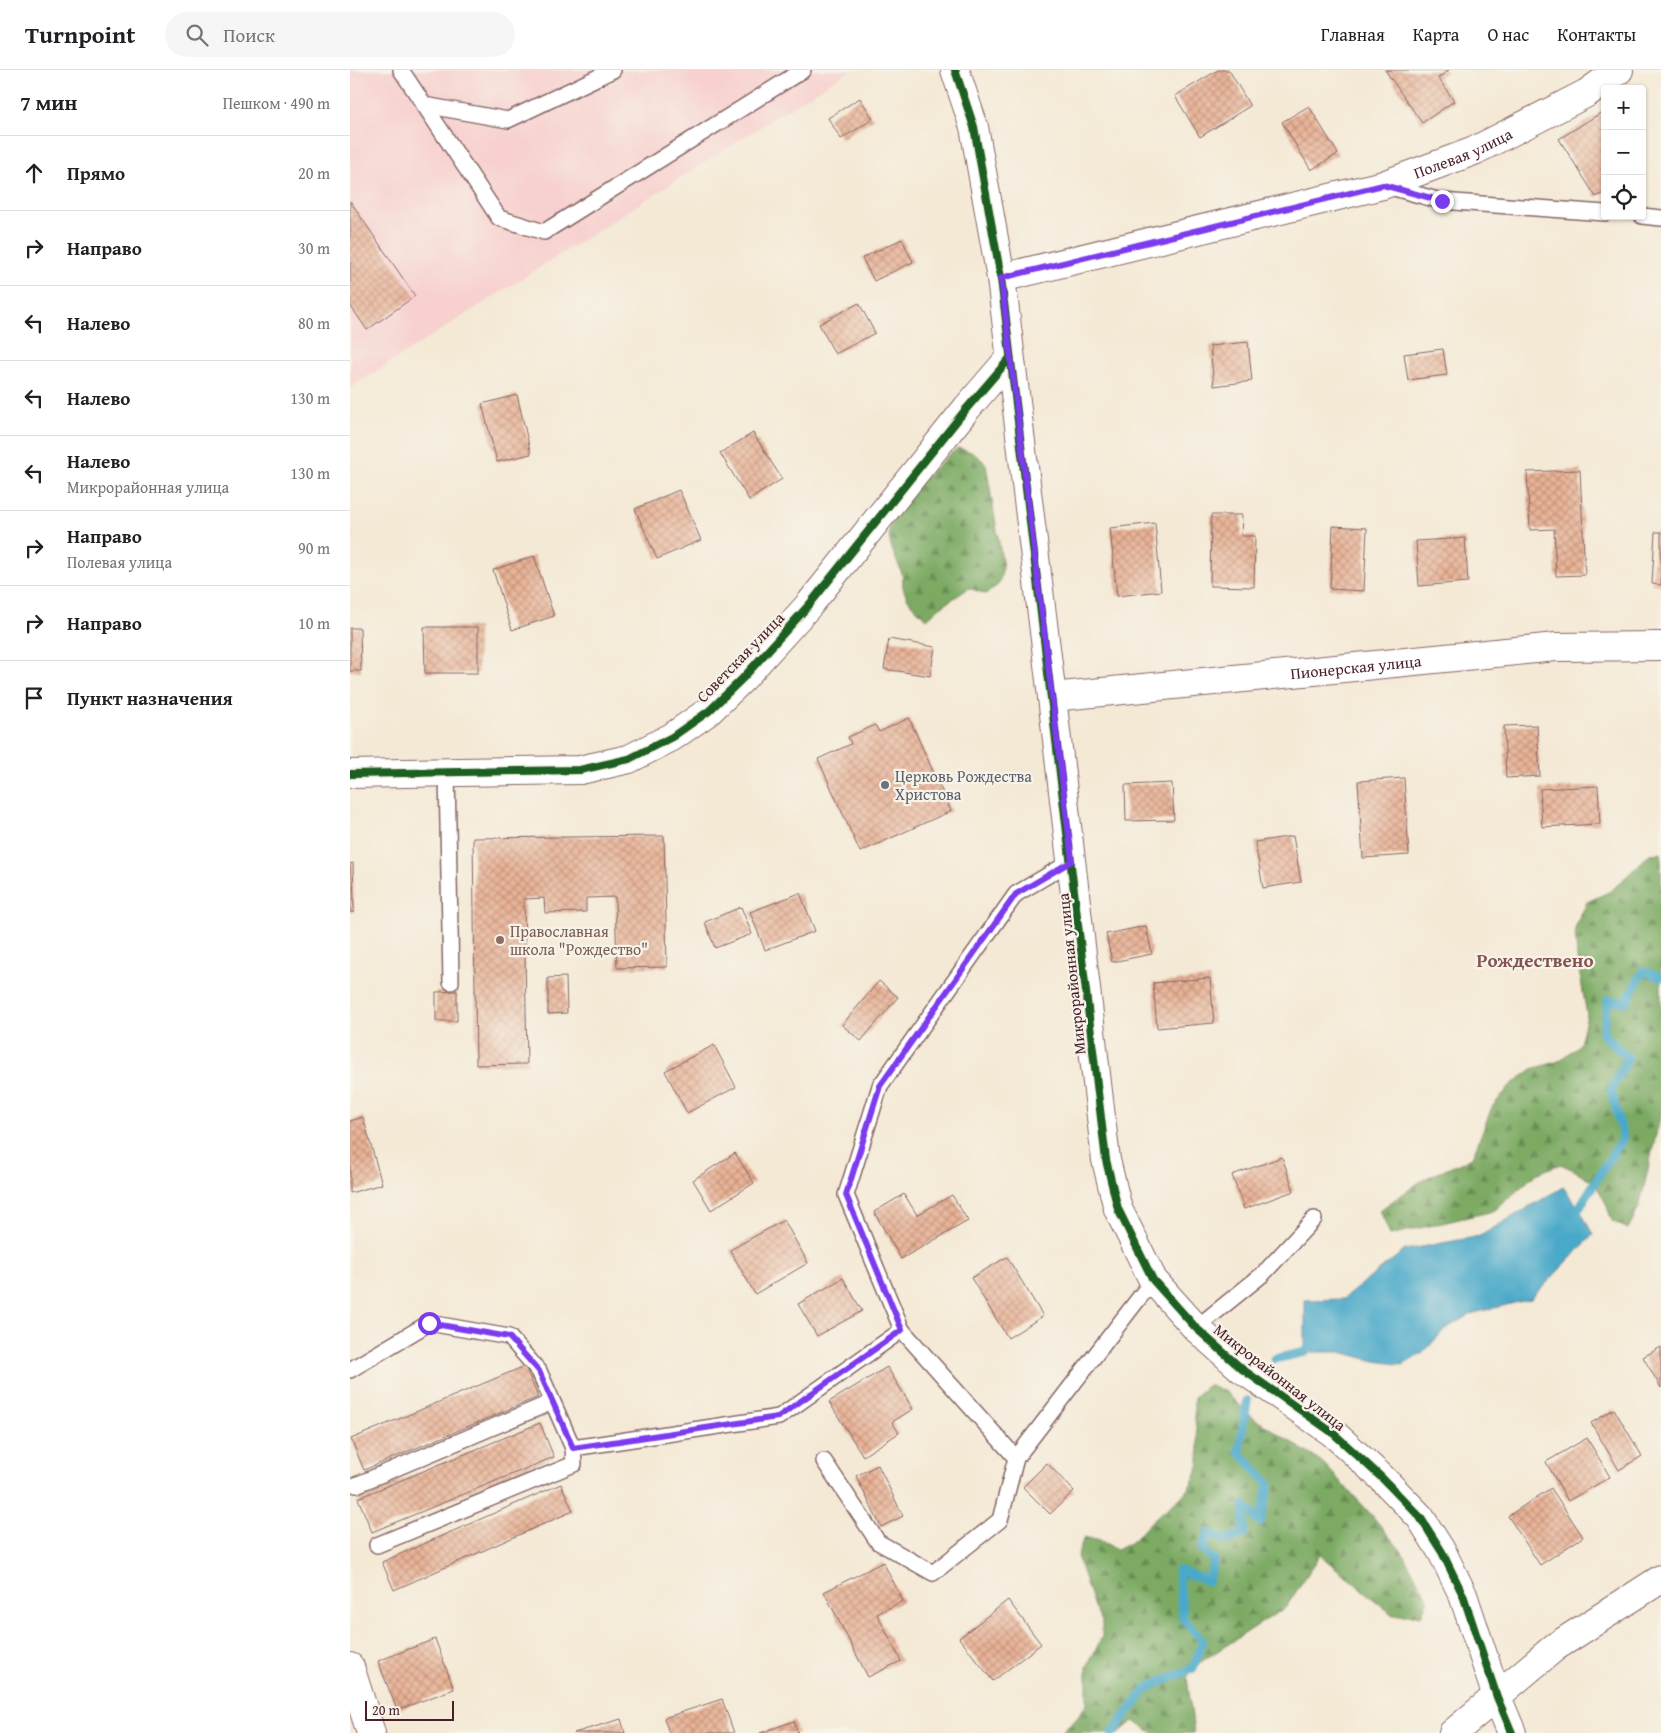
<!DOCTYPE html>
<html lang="ru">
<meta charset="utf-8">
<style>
body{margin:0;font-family:"Gentium Book Plus",serif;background:#f6f6f6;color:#202124}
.controls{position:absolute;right:15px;top:15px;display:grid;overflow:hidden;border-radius:5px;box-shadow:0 1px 4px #0004}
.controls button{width:45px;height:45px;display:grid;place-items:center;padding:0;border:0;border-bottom:1px solid #e0e0e0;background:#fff;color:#202124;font:25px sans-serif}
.scale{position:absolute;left:15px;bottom:12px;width:89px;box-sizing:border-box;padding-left:5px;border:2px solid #4a1f2b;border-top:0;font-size:14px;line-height:18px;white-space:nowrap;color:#4a1f2b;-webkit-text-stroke:4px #f7f3e8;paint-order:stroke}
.stop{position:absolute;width:15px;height:15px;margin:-11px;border:4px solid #7c3aed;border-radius:50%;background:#fff}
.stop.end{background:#7c3aed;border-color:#fff;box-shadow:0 1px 5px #0008}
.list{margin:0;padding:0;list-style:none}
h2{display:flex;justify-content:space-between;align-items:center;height:65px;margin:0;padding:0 20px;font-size:21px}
h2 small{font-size:16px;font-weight:400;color:#757577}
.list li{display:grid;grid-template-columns:32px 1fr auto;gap:15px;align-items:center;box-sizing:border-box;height:75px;padding:0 20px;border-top:1px solid #e0e0e0}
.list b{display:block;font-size:19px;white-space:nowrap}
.list p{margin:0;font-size:16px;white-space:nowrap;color:#757577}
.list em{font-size:16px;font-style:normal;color:#757577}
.icon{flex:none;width:28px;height:28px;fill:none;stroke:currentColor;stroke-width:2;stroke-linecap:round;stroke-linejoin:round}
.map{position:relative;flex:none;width:1311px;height:1663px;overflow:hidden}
header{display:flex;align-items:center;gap:30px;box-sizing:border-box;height:70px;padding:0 25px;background:#fff;border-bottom:1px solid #e0e0e0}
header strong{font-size:24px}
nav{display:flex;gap:28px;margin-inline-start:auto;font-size:18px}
.search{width:350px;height:45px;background:#f6f6f6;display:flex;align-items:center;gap:12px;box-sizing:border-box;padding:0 18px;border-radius:28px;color:#757577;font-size:19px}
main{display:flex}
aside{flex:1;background:#fff}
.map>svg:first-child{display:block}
.built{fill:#f7d0cf}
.forest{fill:url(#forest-firs);stroke:#626447}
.water{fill:#4aa9c9;stroke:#4a647a}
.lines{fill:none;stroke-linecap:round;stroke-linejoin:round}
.stream{stroke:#4aa9c9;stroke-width:9}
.building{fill:url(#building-cross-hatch)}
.lane-casing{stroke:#866666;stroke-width:18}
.street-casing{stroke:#866666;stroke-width:30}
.secondary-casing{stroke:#866666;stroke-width:30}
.lane{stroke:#fff;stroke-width:15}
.street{stroke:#fff;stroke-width:28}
.secondary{stroke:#fff;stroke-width:28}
.cycleway-casing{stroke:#f7f3e8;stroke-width:11}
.cycleway{stroke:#1b5e20;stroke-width:8}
.route{stroke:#7c3aed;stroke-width:6}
.worship-dot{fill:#6b7280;stroke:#f7f3e8;stroke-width:2}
.education-dot{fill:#8d6e63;stroke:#f7f3e8;stroke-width:2}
.labels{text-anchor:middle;stroke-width:4.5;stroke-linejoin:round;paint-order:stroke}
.street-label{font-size:16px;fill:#4a1f2b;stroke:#f7f3e8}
.worship-label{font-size:16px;fill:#5b616d;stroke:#f7f3e8;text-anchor:start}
.education-label{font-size:16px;fill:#785e54;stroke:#f7f3e8;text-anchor:start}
.quarter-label{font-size:19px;font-weight:bold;fill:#825350;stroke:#f7f3e8}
</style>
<header>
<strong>Turnpoint</strong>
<div class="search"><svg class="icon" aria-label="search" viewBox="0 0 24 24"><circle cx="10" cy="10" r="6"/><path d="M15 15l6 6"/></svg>Поиск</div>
<nav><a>Главная</a><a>Карта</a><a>О нас</a><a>Контакты</a></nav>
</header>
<main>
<aside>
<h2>7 мин<small>Пешком · 490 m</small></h2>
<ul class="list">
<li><svg class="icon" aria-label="ahead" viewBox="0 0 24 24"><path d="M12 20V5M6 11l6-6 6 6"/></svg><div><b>Прямо</b></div><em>20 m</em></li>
<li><svg class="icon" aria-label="right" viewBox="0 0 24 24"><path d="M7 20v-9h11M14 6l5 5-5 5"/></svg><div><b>Направо</b></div><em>30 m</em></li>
<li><svg class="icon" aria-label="left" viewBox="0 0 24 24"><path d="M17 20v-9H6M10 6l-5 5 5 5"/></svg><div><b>Налево</b></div><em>80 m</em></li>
<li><svg class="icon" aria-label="left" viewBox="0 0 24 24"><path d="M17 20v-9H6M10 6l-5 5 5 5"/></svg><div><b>Налево</b></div><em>130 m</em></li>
<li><svg class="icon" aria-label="left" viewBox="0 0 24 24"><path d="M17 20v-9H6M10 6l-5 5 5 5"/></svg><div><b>Налево</b><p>Микрорайонная улица</p></div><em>130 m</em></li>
<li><svg class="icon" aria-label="right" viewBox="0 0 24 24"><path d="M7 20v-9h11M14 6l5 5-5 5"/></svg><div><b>Направо</b><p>Полевая улица</p></div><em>90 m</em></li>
<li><svg class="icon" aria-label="right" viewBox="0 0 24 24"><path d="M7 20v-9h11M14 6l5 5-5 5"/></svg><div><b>Направо</b></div><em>10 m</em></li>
<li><svg class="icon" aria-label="arrive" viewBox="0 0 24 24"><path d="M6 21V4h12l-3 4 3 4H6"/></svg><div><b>Пункт назначения</b></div></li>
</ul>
</aside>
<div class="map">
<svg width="1311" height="1663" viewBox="0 0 1311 1663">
<defs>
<pattern id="forest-firs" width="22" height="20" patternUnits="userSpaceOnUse" patternTransform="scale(1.25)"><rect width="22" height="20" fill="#7baa63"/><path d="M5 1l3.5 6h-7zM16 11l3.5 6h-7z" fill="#678a52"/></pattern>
<pattern id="building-cross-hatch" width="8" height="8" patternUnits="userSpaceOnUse" patternTransform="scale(1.25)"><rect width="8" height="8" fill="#e9b396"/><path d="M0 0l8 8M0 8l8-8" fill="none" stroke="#bf917b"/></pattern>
</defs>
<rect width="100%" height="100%" fill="#f7f3e8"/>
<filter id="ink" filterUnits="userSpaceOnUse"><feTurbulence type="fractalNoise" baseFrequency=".02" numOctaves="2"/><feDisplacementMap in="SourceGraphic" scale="10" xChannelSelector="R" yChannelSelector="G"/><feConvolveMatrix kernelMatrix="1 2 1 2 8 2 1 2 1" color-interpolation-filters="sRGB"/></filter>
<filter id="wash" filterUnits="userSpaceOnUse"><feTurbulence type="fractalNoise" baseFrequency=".0096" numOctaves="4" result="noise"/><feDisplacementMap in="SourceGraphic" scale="20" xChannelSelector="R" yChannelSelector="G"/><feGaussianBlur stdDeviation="1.12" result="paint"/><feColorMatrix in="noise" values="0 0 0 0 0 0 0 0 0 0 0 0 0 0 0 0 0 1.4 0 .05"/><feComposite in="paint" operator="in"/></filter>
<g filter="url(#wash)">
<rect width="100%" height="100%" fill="#f4e9d5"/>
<!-- built -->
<path class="built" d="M0,0H500L0,318Z"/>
<!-- forest -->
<g class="forest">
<path d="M608,378L624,383L636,394L653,497L649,514L636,524L619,518L589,538L577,549C569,542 559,534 555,523C552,518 553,510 552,504C547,489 536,473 540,456C546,434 590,391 608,378Z"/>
<path d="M1311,783V1043L1289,1138L1278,1159L1262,1151C1251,1117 1244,1108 1210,1094L1186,1104L1144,1141L1040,1165L1030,1140L1074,1109L1122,1088L1142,1037L1161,1015L1182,999L1209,991L1230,974L1237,945L1227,888L1225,858L1237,832L1261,821L1300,784Z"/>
<path d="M858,1315L875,1321L899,1345L972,1392L1020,1443L1052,1482L1078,1529L1071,1545H1043L970,1485L936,1537L849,1593L837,1607L844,1663H803L783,1651L769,1663H713L714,1659L728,1647L737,1633V1597L752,1567V1551L744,1537L727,1486L734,1467L750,1471L767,1479C789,1471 789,1462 805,1448C813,1440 824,1435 832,1426C863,1392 842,1366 844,1327Z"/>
</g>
<!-- water -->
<path class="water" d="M1213,1117L1229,1138L1243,1165L1181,1229L1124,1243L1095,1259L1073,1283L1053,1295L1025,1291L990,1282H955V1230L993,1229L1055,1180L1130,1166Z"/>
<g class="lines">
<!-- stream -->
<g class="stream">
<path d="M1218,1143L1229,1138L1273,1067L1261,1020L1278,988L1253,964L1258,930L1276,932L1293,901L1311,907"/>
<path d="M925,1289L955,1282L963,1275"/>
<path d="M762,1663L797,1618L843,1598L853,1571L833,1549L828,1500L858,1511L864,1490L852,1479L858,1463L875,1470L894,1464V1435L910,1453L919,1414L889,1382L897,1331"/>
</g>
</g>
<g id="blocks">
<!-- building -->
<g class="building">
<path d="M868,0H879L900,36L850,67L825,26Z"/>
<path d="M1035,0H1099L1088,8L1104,31L1072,53Z"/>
<path d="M510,28L523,49L491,69L478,48Z"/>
<path d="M959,36L988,84L961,100L932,52Z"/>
<path d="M1252,42L1255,46V122L1246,127L1209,69Z"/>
<path d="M0,131L65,226L17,260L0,235Z"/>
<path d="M552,169L563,192L524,211L512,188Z"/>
<path d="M509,233L525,263L485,284L469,254Z"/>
<path d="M898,272L902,311L864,316L860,276Z"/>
<path d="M1093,279L1097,305L1058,310L1054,284Z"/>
<path d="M167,325L181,384L147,392L132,334Z"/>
<path d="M403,363L432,409L399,430L370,383Z"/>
<path d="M1230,400L1235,505L1206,506L1204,459L1180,460L1177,402Z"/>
<path d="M329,420L351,470L307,489L285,439Z"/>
<path d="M861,445H892L891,466H905L904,517L860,516Z"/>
<path d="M805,453L811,521L767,526L760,458Z"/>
<path d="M983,456L1017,458L1014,521L980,519Z"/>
<path d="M1305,462H1311V515L1302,514Z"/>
<path d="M1115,468L1118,512L1069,516L1066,471Z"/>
<path d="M184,486L204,546L162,560L143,500Z"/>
<path d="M74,557H128V603H75Z"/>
<path d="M0,558H10L11,601H0Z"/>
<path d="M539,569L585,577L580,606L534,599Z"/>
<path d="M559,648L601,741L510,782L468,689L501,674L498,667L512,661L525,655L529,662Z"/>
<path d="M1187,655L1190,706L1156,708L1154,656Z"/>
<path d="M1054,708L1059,785L1013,788L1008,711Z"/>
<path d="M822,713L824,750L776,751L775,715Z"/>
<path d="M1248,716L1250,754L1192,757L1190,719Z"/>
<path d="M314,766L317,897L267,898L265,827L236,828V842L195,843L194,828L174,829L177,994L126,995L123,768Z"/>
<path d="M943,766L951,812L913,818L905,772Z"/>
<path d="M3,793L4,842H0V794Z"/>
<path d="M450,823L465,861L415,880L400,842Z"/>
<path d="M391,837L402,864L365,878L355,852Z"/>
<path d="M796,856L802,884L762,892L756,864Z"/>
<path d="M216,907L217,943L198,944V908Z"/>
<path d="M860,908L864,953L807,958L803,913Z"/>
<path d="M529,911L548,927L511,971L492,955Z"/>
<path d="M107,921V951H86V922Z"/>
<path d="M364,975L386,1017L337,1043L315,1001Z"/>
<path d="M13,1047L32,1114L0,1123V1051Z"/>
<path d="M385,1083L404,1113L361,1140L343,1110Z"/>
<path d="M932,1087L944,1121L894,1139L882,1105Z"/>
<path d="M554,1124L567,1145L602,1125L618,1151L551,1189L524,1142Z"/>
<path d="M434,1150L458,1193L405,1224L380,1180Z"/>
<path d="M657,1187L693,1246L658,1268L621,1208Z"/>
<path d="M493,1208L512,1241L467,1266L448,1234Z"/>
<path d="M1311,1277V1318L1293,1287Z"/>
<path d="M175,1296L188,1327L14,1400L1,1369Z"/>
<path d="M537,1297L563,1339L542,1352L549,1363L513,1386L479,1332Z"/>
<path d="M1264,1339L1292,1386L1269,1400L1241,1353Z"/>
<path d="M190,1353L204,1387L22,1462L8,1428Z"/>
<path d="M1237,1368L1260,1407L1218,1431L1196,1392Z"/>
<path d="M697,1393L724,1421L700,1444L673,1417Z"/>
<path d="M528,1395L553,1446L531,1457L506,1406Z"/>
<path d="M211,1414L223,1441L44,1520L32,1492Z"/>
<path d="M1201,1418L1233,1467L1190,1495L1158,1446Z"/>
<path d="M533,1492L553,1531L527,1544L551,1591L518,1607L474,1522Z"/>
<path d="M658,1530L691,1574L643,1611L609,1568Z"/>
<path d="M85,1569L104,1619L47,1640L28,1591Z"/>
<path d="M372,1629L384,1663H319L314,1648Z"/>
<path d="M271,1649L275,1663H224Z"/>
<path d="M444,1651L448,1663H410Z"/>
</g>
</g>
</g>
<g filter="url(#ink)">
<use href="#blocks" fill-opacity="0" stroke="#866666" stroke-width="1"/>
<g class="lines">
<!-- lane casing -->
<g class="lane-casing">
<g id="lane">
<path d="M51,0L149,148L194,162L453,0"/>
<path d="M74,35L158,50L263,0"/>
<path d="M1037,116L1091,131L1255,143"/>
<path d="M1292,146L1311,148"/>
<path d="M97,702L101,912"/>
<path d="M846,1258L913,1204L964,1149"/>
<path d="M0,1300L79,1253L159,1267L189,1301L223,1378L429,1347L552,1260"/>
<path d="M666,1388L803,1210"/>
<path d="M474,1391L528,1472L583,1503L650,1450L666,1388L552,1260L496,1125L530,1016L666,824L722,791"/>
<path d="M6,1415L202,1332"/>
<path d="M27,1475L224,1394L223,1378"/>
</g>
</g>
<!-- street casing -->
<g class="street-casing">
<g id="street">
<path id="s1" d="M651,208L1033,115L1124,81L1237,23L1269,0"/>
<path d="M0,704L230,700L279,689L322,667L359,641L393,608L459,535L617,338L660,288"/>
<path d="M0,1597L21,1663"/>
<path d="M1103,1663L1205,1577L1311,1509"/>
<path id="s2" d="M1162,1663L1147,1627L1113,1525L1092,1482L1070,1447L1032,1408L983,1363L892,1299L846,1258L803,1210L768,1139L756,1090L702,627L1206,577L1311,576"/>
</g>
</g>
<!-- secondary casing -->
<g class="secondary-casing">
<path id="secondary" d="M605,0L624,57L651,208L702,627"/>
</g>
<!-- lane -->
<use href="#lane" class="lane"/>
<!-- street -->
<use href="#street" class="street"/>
<!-- secondary -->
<use href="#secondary" class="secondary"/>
<!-- cycleway casing -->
<g class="cycleway-casing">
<g id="cycleway">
<path d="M605,0L624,57L651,208L756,1090L768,1139L803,1210L846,1258L892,1299L983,1363L1032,1408L1070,1447L1092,1482L1113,1525L1147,1627L1162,1663"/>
<path d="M0,704L230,700L279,689L322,667L359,641L393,608L459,535L617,338L660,288"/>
</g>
</g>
<!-- cycleway -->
<use href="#cycleway" class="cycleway"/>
</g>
</g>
<g class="lines" filter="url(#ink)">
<!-- route -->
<path class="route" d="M79,1253L159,1267L189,1301L223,1378L428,1347L552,1260L496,1125L530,1016L666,824L722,791L651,208L1033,115L1092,131"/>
</g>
<!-- markers -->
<circle class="worship-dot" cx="535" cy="715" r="5"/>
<circle class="education-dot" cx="150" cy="870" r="5"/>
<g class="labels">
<!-- street labels -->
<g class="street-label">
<text dy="6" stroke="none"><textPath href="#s1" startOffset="479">Полевая улица</textPath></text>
<text transform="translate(390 587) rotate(-46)" y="6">Советская улица</text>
<text dy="6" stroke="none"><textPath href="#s2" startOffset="1495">Пионерская улица</textPath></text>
<text transform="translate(721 904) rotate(-96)" y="6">Микрорайонная улица</text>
<text transform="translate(930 1307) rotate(38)" y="6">Микрорайонная улица</text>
</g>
<!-- worship labels -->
<g class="worship-label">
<text x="545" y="712">Церковь Рождества<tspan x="545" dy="18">Христова</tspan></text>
</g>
<!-- education labels -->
<g class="education-label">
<text x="160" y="867">Православная<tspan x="160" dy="18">школа "Рождество"</tspan></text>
</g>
<!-- quarter labels -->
<g class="quarter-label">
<text x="1185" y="897">Рождествено</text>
</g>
</g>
</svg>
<div class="controls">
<button>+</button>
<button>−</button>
<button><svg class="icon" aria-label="locate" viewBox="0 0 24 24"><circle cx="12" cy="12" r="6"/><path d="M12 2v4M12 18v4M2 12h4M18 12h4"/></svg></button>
</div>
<div class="scale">20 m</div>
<div class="stop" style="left:79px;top:1253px"></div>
<div class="stop end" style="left:1092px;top:131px"></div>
</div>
</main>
